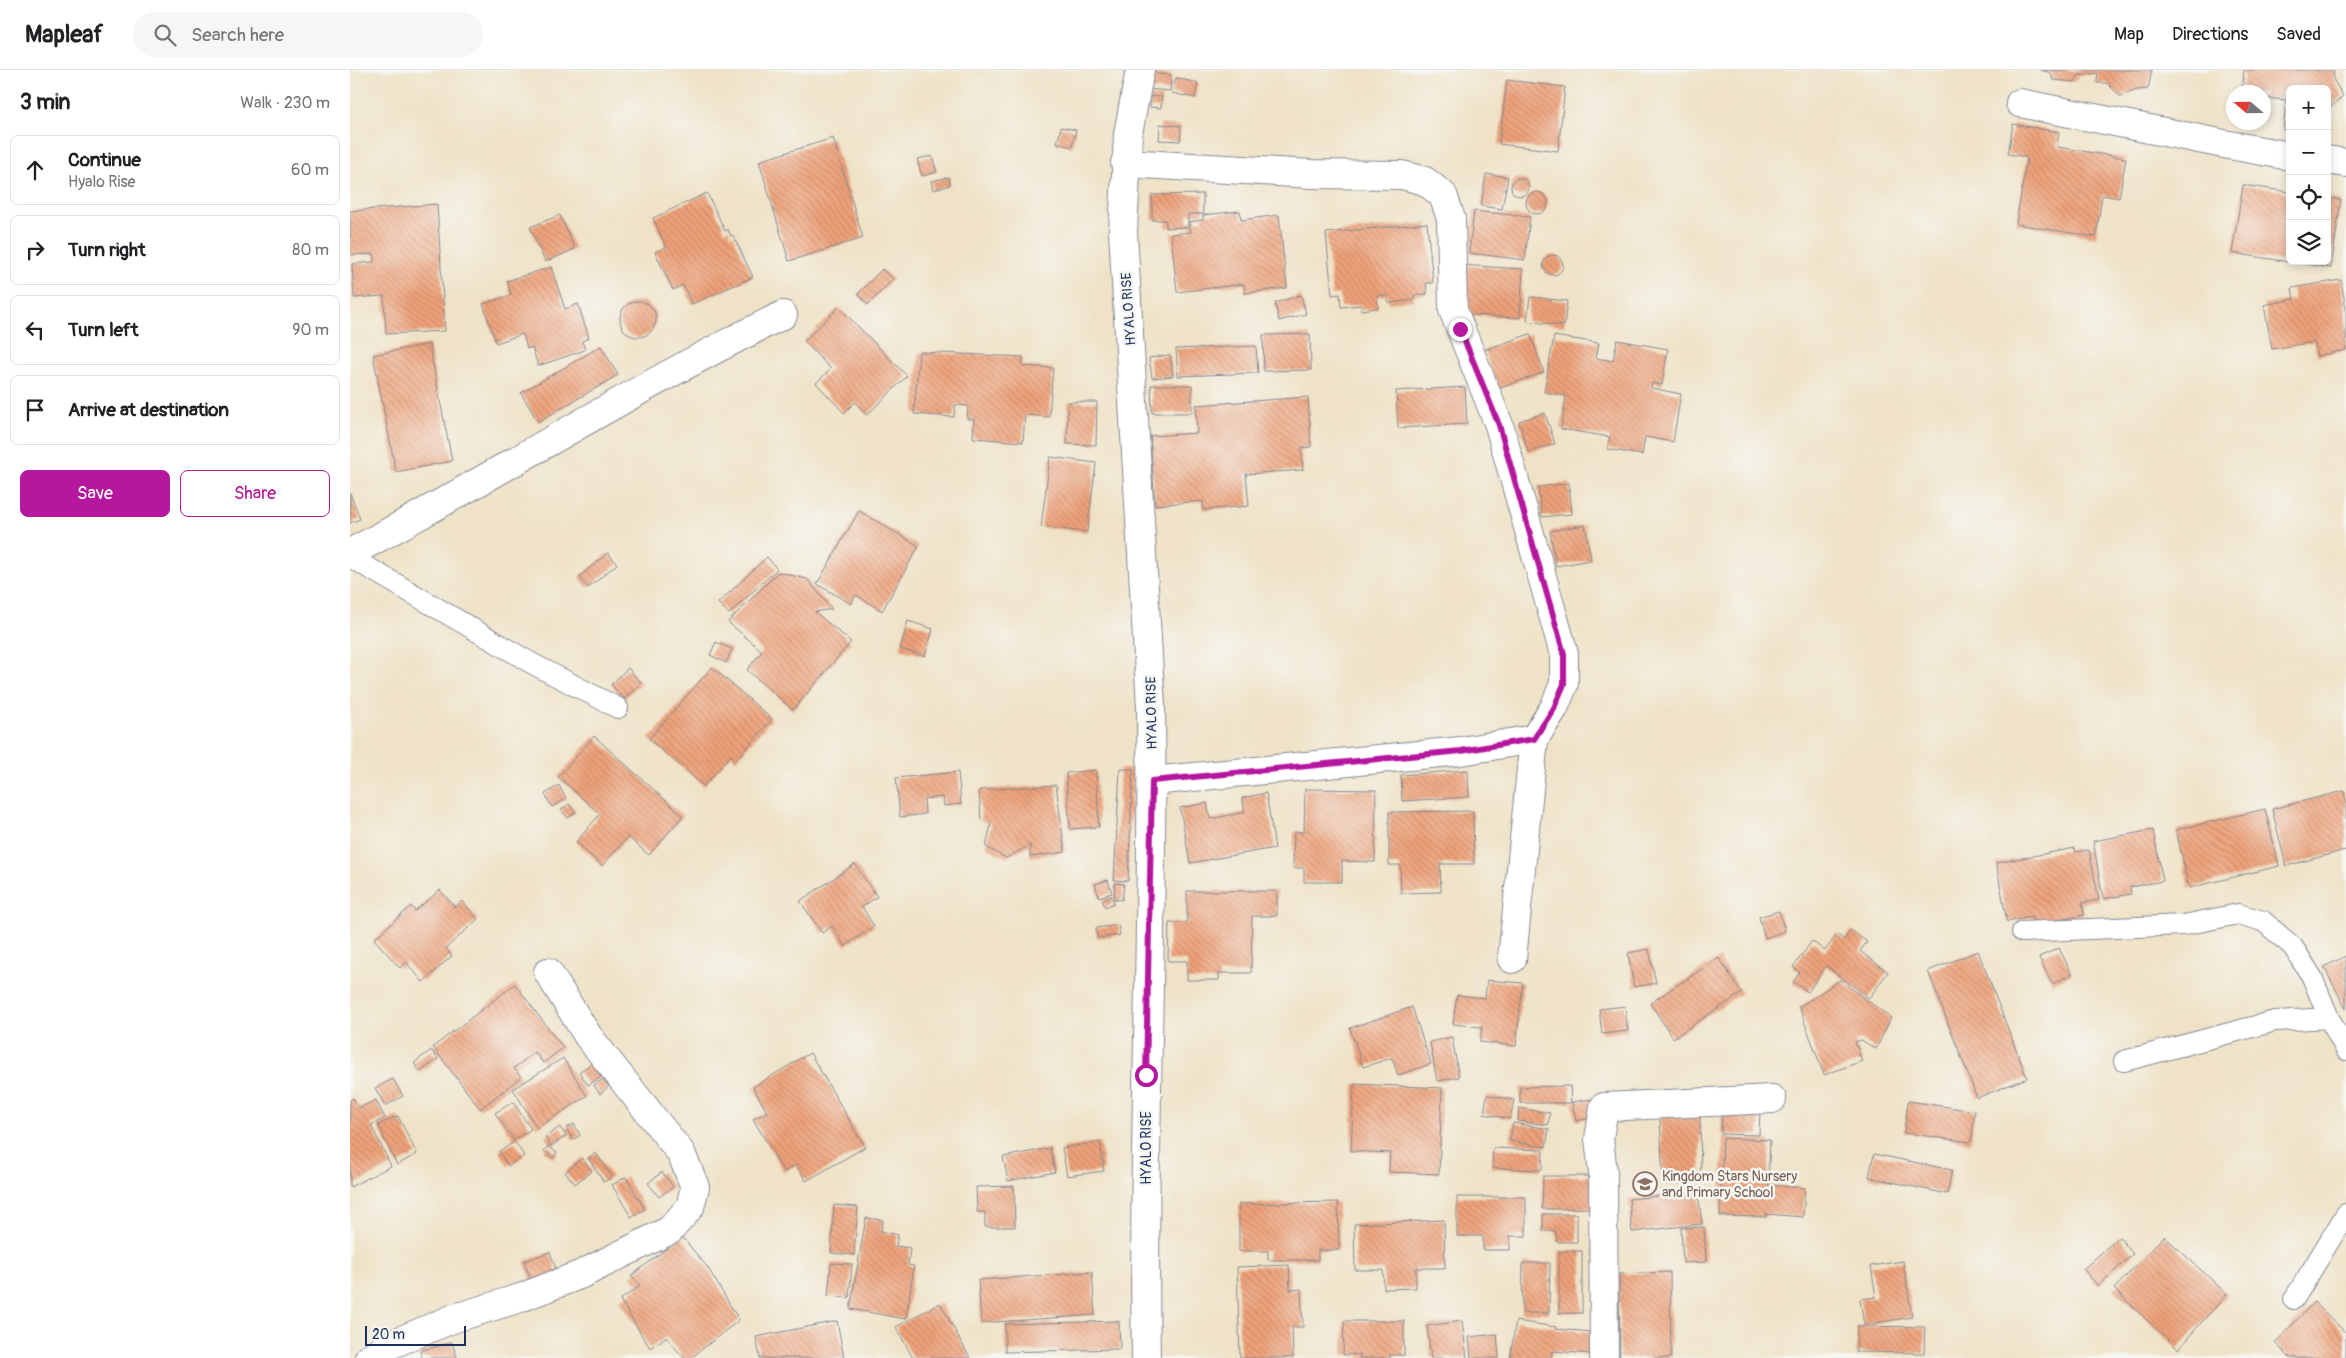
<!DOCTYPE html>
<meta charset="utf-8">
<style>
body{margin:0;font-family:Pangolin,sans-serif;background:#f6f6f6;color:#202124}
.controls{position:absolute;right:15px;top:15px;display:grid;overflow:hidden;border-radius:8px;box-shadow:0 2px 8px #0003}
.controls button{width:45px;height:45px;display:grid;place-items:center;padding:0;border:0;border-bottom:1px solid #e0e0e0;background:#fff;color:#202124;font:25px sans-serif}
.compass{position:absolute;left:1876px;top:15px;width:45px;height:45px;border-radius:50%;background:#fff;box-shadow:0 2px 8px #0003;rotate:290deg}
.scale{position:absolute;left:15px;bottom:12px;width:101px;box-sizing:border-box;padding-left:5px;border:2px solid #1b2f5e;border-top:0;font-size:14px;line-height:18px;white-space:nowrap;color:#1b2f5e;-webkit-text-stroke:4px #f6f6f2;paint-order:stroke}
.stop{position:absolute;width:15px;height:15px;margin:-11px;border:4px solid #b5179e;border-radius:50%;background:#fff}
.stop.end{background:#b5179e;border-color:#fff;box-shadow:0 1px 5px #0008}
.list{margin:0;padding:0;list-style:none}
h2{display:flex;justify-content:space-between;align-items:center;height:65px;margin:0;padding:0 20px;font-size:21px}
h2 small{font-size:16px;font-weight:400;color:#757577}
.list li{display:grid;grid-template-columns:32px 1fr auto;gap:15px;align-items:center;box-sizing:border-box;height:70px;margin:0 10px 10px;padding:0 10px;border:1px solid #e0e0e0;border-radius:8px}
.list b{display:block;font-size:19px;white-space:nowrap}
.list p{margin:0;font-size:16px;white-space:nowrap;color:#757577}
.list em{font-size:16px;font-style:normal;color:#757577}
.actions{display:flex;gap:10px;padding:15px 20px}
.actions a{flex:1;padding:11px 0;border:1px solid #b5179e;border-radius:8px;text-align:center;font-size:18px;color:#b5179e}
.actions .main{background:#b5179e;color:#fff}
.icon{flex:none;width:28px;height:28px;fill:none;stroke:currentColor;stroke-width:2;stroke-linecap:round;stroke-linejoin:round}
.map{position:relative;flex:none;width:1996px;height:1288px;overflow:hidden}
header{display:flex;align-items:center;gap:30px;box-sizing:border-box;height:70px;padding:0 25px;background:#fff;border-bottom:1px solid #e0e0e0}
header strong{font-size:24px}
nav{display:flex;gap:28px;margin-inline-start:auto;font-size:18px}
.search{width:350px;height:45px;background:#f6f6f6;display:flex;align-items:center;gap:12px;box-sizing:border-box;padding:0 18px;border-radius:28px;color:#757577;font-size:19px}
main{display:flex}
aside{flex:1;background:#fff}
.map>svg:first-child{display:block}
.building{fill:url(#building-back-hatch)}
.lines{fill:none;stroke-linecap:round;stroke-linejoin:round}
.lane-casing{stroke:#858892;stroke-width:22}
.street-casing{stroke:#858892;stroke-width:30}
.lane{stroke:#fff;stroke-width:20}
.street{stroke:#fff;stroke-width:28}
.route{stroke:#b5179e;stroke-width:6}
.labels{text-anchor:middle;stroke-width:5;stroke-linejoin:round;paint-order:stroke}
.street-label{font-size:14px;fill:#1b2f5e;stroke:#f6f6f2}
.education-label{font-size:14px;fill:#785e54;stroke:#f6f6f2;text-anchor:start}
</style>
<header>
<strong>Mapleaf</strong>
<div class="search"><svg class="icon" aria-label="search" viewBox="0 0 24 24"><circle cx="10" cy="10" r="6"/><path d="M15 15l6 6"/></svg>Search here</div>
<nav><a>Map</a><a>Directions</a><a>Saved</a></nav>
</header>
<main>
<aside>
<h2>3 min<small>Walk · 230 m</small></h2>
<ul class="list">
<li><svg class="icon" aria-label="ahead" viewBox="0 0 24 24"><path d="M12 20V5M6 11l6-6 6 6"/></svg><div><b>Continue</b><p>Hyalo Rise</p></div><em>60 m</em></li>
<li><svg class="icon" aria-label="right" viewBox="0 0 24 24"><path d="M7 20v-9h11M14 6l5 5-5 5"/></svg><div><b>Turn right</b></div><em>80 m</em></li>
<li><svg class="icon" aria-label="left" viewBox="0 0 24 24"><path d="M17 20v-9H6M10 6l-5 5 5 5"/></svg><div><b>Turn left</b></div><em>90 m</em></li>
<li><svg class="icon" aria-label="arrive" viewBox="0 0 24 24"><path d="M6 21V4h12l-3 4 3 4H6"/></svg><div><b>Arrive at destination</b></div></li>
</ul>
<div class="actions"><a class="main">Save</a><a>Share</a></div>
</aside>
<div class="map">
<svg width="1996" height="1288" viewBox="0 0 1996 1288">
<defs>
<pattern id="building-back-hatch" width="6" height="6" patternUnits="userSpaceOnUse" patternTransform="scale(1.25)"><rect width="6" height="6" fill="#f0a37a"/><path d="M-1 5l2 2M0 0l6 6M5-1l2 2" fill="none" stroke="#c28567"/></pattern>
</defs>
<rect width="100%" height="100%" fill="#f6f6f2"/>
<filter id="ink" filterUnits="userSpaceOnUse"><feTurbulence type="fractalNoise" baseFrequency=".02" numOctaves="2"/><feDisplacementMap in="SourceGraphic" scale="10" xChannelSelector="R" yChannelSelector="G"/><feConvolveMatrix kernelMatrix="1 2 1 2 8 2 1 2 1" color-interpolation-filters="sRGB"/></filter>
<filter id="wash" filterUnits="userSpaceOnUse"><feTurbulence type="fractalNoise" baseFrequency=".0096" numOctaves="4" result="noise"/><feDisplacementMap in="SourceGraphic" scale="20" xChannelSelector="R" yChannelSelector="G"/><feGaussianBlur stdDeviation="1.12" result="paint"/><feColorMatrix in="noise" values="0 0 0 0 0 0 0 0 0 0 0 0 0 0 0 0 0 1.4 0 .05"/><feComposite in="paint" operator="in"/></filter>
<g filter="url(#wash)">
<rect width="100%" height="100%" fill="#efe2c6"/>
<g id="blocks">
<!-- building -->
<g class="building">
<path d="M1691,0H1802L1798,19L1787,20L1770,26L1757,13H1747L1748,3L1728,6L1725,12L1703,10L1701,3Z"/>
<path d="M1894,0H1984L1983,9L1993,26L1977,41V19H1940V61L1933,60L1936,30L1914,28V22H1892Z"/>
<path d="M798,3L821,5L820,21L797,19Z"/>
<path d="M826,8L848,13L845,28L822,23Z"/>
<path d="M1157,10L1215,17L1208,81L1149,74Z"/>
<path d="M801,26L812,27L811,38L800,37Z"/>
<path d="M810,54L831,56L830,71L809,70Z"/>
<path d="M1663,54L1709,62L1707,77L1776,88L1769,128L1752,125L1746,167L1666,154L1677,87L1658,84Z"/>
<path d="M711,57L726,60L722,77L707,73Z"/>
<path d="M483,68L513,168L439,191L409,91Z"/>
<path d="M582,86L587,102L572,106L567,89Z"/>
<path d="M1136,104L1158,107L1152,139L1131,136Z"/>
<path d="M599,107L600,115L583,120L581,111Z"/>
<circle cx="1170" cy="117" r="9"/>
<path d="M1893,115L1940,122V192L1882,183Z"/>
<circle cx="1187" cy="133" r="11"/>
<path d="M357,123L375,161L378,159L381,166L383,165L403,207L342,234L333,215L323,220L305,182L316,177L303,148Z"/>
<path d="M853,124V144H838V157L816,158V150H802V125Z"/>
<path d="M1977,128L1991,130L1981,198L1942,192L1977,191Z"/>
<path d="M87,134L95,261L36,264L34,226L4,228L2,194L24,192V184L0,185V141Z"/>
<path d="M890,141L891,150L929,145L937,218L895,223L894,214L827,222L821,164L841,162L839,152L853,150V145Z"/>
<path d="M1124,141L1180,147L1175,190L1119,183Z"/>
<path d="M210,145L225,179L195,192L180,157Z"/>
<path d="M1077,153L1083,213H1076L1077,224L1064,225V230L1038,233V225L1027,226L1028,238L1011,240V235L991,237L990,224L982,225L976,163Z"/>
<circle cx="1203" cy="195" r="10"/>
<path d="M1110,195L1173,199L1170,248L1106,244Z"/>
<path d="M201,197L215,239L228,234L239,268L232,271L235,280L188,296L182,277L177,279L173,264L146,273L133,234L161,225L157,211Z"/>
<path d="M532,199L543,209L518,235L508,224Z"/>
<path d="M1991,210L1996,240V280L1967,286L1964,272L1922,279L1914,235L1944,229L1942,218Z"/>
<path d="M951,225L956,244L929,251L925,233Z"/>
<path d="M1180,227L1217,231L1214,256L1177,251Z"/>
<circle cx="288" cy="249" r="18"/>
<path d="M489,237L557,306L517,345L505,332L494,343L466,313L481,299L454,271Z"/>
<path d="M960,264L961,300L914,301L913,265Z"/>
<path d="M1180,264L1194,302L1148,319L1134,280Z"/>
<path d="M1204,266L1249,273L1246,288L1263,291L1267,270L1318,279L1312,315L1302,313L1301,318L1331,324L1323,372L1295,367L1292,385L1257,379L1260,367L1211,359L1216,326L1194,322Z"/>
<path d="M79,274L102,391L46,402L23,285Z"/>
<path d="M251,276L268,305L188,352L171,323Z"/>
<path d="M906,276L908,303L828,306L826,279Z"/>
<path d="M569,282L673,287L672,296L703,298L699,347L675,345L673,372L623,368L624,349H617L618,336L605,335L604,347L564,344Z"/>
<path d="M820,285L823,306L802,308L799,288Z"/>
<path d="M801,315H842V343H802Z"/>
<path d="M1115,317L1117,354L1048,358L1046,321Z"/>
<path d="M958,327L961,377L951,378L953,400L896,404L899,436L853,440V431L805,435L800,366L847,363L846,335Z"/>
<path d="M718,332H747L746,375L717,374Z"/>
<path d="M1195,343L1205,374L1178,382L1169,351Z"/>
<path d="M700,387L746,393L737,462L691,457Z"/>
<path d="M1219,413L1222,444L1192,447L1188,417Z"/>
<path d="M0,423L10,449L0,453Z"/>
<path d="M509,441L569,476L532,541L506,525L501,534L467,514Z"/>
<path d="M1235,455L1241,490L1206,496L1200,461Z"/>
<path d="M258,483L267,494L238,518L229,507Z"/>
<path d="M417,487L427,499L379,544L368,533Z"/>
<path d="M428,502L457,509L482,539L465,542L501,572L443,640L397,600L412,581L378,552Z"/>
<path d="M558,551L583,559L575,586L550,579Z"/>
<path d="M366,572L382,579L376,593L360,585Z"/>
<path d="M362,597L422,649L386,690L381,685L354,716L299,669Z"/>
<path d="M278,598L291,613L274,629L261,614Z"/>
<path d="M244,666L333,746L299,785L278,767L252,796L226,772L250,744L208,707Z"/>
<path d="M770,699H783L778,811L764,810Z"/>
<path d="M746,700L749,757L720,759L716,703Z"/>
<path d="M1118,700L1119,727L1052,731L1051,705Z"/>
<path d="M608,702L611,734L594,736L593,727L574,729L575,744L550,747L546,708Z"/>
<path d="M209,715L216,729L202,737L195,724Z"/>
<path d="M706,715L715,782L680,787V775L656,788L636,777L641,754L631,750L629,720Z"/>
<path d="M955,719L1026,720L1025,792L992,791V812H954V798H943L944,762H954Z"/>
<path d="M1994,721L1996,731V780L1936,796L1922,739Z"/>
<path d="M916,723L925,778L840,793L830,738L857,733L860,749L895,742L892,728Z"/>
<path d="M219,734L226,742L218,748L211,740Z"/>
<path d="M1915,739L1929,796L1839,818L1826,760Z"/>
<path d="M1123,741L1124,794H1090L1091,822L1051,823L1050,795H1039V742Z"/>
<path d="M1803,760L1813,811L1780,817L1781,824L1753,829L1743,771Z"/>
<path d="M1725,778L1726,782L1739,780L1749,830L1732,833L1734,845L1684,855L1682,847L1657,852L1646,793Z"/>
<path d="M505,794L527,827L512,837L524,856L495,876L482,856L472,863L450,831Z"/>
<path d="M758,810L762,823L749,827L745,814Z"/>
<path d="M765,813L774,814L772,830L764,829Z"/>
<path d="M90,820L105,837L112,831L128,849L96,878L102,886L73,912L56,892L50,898L24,869L61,836L65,841Z"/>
<path d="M837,821H927V846H902L901,903H869V910H837V891H818L819,853H837Z"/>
<path d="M762,826L764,833L755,837L752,830Z"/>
<path d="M1429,841L1435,861L1415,868L1409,847Z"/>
<path d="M768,855L770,865L747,868L746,858Z"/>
<path d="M1501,860L1517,872L1510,881L1538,902L1519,928L1476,896L1458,922L1443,912L1450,902L1443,897L1462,871L1475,881L1487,864L1494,870Z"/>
<path d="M1709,878L1722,904L1702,914L1689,887Z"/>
<path d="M1299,879L1306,913L1284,917L1278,883Z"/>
<path d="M1628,881L1677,1008L1627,1028L1578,901Z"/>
<path d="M1996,886V939L1974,897Z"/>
<path d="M1369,888L1392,923L1323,968L1300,933Z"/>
<path d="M1137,910L1173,913L1166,976L1130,972L1132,957L1103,954L1107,925L1135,928Z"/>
<path d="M1490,910L1541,948L1526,979L1511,970L1505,972L1512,991L1474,1005L1449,937Z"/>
<path d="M165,914L213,978L193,993L185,982L164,998L171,1007L130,1039L83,977Z"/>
<path d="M1275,936L1278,961L1252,964L1249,939Z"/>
<path d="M1062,937L1081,994L1048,1005L1042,988L1013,997L1000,958Z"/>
<path d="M1102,967L1109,1007L1087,1011L1080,972Z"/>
<path d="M81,980L88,989L70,1002L64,993Z"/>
<path d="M460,983L515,1077L456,1111L446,1095L434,1102L403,1049L417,1042L403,1017Z"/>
<path d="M213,988L237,1026L187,1058L163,1019Z"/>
<path d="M242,993L251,1007L238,1015L229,1002Z"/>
<path d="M43,1009L53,1026L35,1036L25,1018Z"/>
<path d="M253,1009L259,1016L250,1024L244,1015Z"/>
<path d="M1004,1014L1092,1018L1089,1104L1039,1102L1040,1083L1001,1081Z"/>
<path d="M1220,1016L1221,1033H1170V1017Z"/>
<path d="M1137,1025L1164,1030L1160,1049L1134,1044Z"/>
<path d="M3,1028L9,1038L26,1030L35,1048L21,1055L41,1096L0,1117V1030Z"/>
<path d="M1241,1029L1245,1047L1226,1051L1222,1032Z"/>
<path d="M1558,1031L1625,1041L1621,1072L1554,1063Z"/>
<path d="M163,1032L181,1059L164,1070L145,1043Z"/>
<path d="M1169,1038L1200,1043L1198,1055L1168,1051Z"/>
<path d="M1372,1040L1410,1041L1409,1065L1371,1064Z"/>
<path d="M1350,1045L1351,1112L1313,1114L1310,1047Z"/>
<path d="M48,1046L67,1084L47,1095L28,1055Z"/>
<path d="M1163,1053L1199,1059L1196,1077L1160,1071Z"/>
<path d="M224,1054L230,1065L223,1070L216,1058Z"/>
<path d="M210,1057L216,1066L201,1076L195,1067Z"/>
<path d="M1373,1068L1420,1070L1418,1115L1455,1118L1453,1147L1416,1144V1147L1370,1146Z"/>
<path d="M165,1072L174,1086L158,1096L149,1081Z"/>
<path d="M750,1072L754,1101L717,1106L712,1078Z"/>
<path d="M198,1076L207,1083L203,1088L194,1081Z"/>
<path d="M700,1078L705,1102L658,1111L653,1087Z"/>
<path d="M1143,1078L1193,1080L1192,1100L1142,1098Z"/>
<path d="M246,1083L262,1107L254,1112L238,1088Z"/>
<path d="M1524,1084L1602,1100L1597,1124L1519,1107Z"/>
<path d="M232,1088L242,1101L225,1114L215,1102Z"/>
<path d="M312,1102L323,1117L309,1127L298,1113Z"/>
<path d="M1193,1106H1243V1138L1192,1139Z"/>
<path d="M276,1107L295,1139L281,1147L262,1115Z"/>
<path d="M664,1116L665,1157H635V1142H627L626,1117Z"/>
<path d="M1348,1122L1352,1154L1282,1162L1279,1129Z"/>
<path d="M1107,1127H1176V1166H1160V1180H1133V1166H1107Z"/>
<path d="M988,1132L989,1180H968V1190H918V1181H889V1134Z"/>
<path d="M484,1135L508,1137L504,1185L481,1183Z"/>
<path d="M1193,1144H1227V1172H1207L1206,1161H1193Z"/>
<path d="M516,1148L533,1150L531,1161L548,1165L546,1176L560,1178L558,1195L564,1196L556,1249L500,1239Z"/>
<path d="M1094,1150L1095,1198H1066V1218L1034,1219L1033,1200H1005L1004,1154Z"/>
<path d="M1354,1157L1356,1192L1333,1193L1331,1158Z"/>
<path d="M1814,1166L1877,1224L1828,1279L1764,1219Z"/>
<path d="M332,1167L358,1198L389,1250L341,1288H334L316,1267L300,1278L270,1230L290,1216L281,1206Z"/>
<path d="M1769,1167L1783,1184L1748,1216L1733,1199Z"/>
<rect x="1209" y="1181" width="23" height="62"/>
<path d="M200,1182L208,1205L182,1213L174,1191Z"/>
<path d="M1553,1191L1562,1247L1514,1255L1510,1229L1526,1227L1521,1196Z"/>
<path d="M481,1193L502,1194L499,1228L478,1226Z"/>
<path d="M1173,1193H1200L1199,1243H1172Z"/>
<path d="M939,1195L940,1220L951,1219L953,1257H942L943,1288H890L887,1197Z"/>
<path d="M742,1202L745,1245L631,1253L628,1210Z"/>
<path d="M1320,1202L1321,1288H1270L1269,1204Z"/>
<path d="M1964,1232L1996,1263V1288H1940L1925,1273Z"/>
<path d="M590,1233L620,1288H563L546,1257Z"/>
<path d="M487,1251L494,1288H410L406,1267Z"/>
<path d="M769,1251L770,1279L655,1282V1254Z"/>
<path d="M994,1251H1054V1285H1040V1288H1009L1010,1284L993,1285Z"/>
<path d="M1112,1251L1117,1288H1081L1077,1256Z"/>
<path d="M1166,1251L1206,1257L1205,1259L1243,1262L1241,1284L1202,1281L1201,1288H1160Z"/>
<path d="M1507,1256L1575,1257L1574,1283L1506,1282Z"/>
<path d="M1147,1264L1149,1288H1121L1119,1267Z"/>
<path d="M102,1272L107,1288H72L70,1281Z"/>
</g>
</g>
</g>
<g filter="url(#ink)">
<use href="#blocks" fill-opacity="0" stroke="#858892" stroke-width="1"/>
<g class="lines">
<!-- lane casing -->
<g class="lane-casing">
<g id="lane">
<path d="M0,487L183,594L268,638"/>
<path d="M1672,862L1834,855L1888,844L1913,851L1943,877L1962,907L1979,948"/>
<path d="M1774,991L1925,951L1979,948L1996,980"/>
<path d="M1944,1229L1996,1144"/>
</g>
</g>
<!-- street casing -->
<g class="street-casing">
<g id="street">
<path d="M790,0L778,64L773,162L801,637C804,854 792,1071 796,1288"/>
<path d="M1670,33L1874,74L1940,86"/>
<path d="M1977,90L1996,93"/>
<path d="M775,93L962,104L1052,105L1075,111L1093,125L1101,149L1103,240L1149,355L1214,584V614L1204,638L1184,669L1162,889"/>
<path d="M0,483C146,406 285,317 433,245"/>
<path d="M802,711L1111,681L1184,669"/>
<path d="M19,1288L40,1275L102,1249L170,1228L232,1204L320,1160L340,1137L345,1117L331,1083L238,966L198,902"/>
<path d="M1254,1288L1253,1103L1249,1069L1254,1037L1422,1029"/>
</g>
</g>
<!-- lane -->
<use href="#lane" class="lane"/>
<!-- street -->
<use href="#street" class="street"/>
</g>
</g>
<g class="lines" filter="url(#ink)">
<!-- route -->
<path class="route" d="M796,1005L802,711L1111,681L1184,669L1204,638L1214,614V584L1149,355L1110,259"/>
</g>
<!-- icons -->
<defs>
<g id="school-ring" transform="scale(1.25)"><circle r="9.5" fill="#f6f6f2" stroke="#8d6e63" stroke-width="1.5"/><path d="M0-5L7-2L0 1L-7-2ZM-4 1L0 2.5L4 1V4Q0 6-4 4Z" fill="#8d6e63"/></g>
</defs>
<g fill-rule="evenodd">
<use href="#school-ring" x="1295" y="1114"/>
</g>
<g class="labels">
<!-- street labels -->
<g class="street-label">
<text transform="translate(778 239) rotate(-94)" y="5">HYALO RISE</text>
<text transform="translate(801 643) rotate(-91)" y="5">HYALO RISE</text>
<text transform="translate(796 1078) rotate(-90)" y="5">HYALO RISE</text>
</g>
<!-- education labels -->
<g class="education-label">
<text x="1312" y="1111">Kingdom Stars Nursery<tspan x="1312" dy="16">and Primary School</tspan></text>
</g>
</g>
</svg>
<div class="controls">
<button>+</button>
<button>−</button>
<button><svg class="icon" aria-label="locate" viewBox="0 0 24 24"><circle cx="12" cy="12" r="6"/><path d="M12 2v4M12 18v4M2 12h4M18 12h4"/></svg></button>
<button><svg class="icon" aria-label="layers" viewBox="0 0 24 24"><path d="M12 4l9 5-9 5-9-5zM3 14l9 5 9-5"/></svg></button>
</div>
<svg class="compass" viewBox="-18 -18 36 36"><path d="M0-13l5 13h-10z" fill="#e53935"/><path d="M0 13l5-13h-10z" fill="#757577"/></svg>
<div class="scale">20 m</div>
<div class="stop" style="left:796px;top:1005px"></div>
<div class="stop end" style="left:1110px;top:259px"></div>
</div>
</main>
